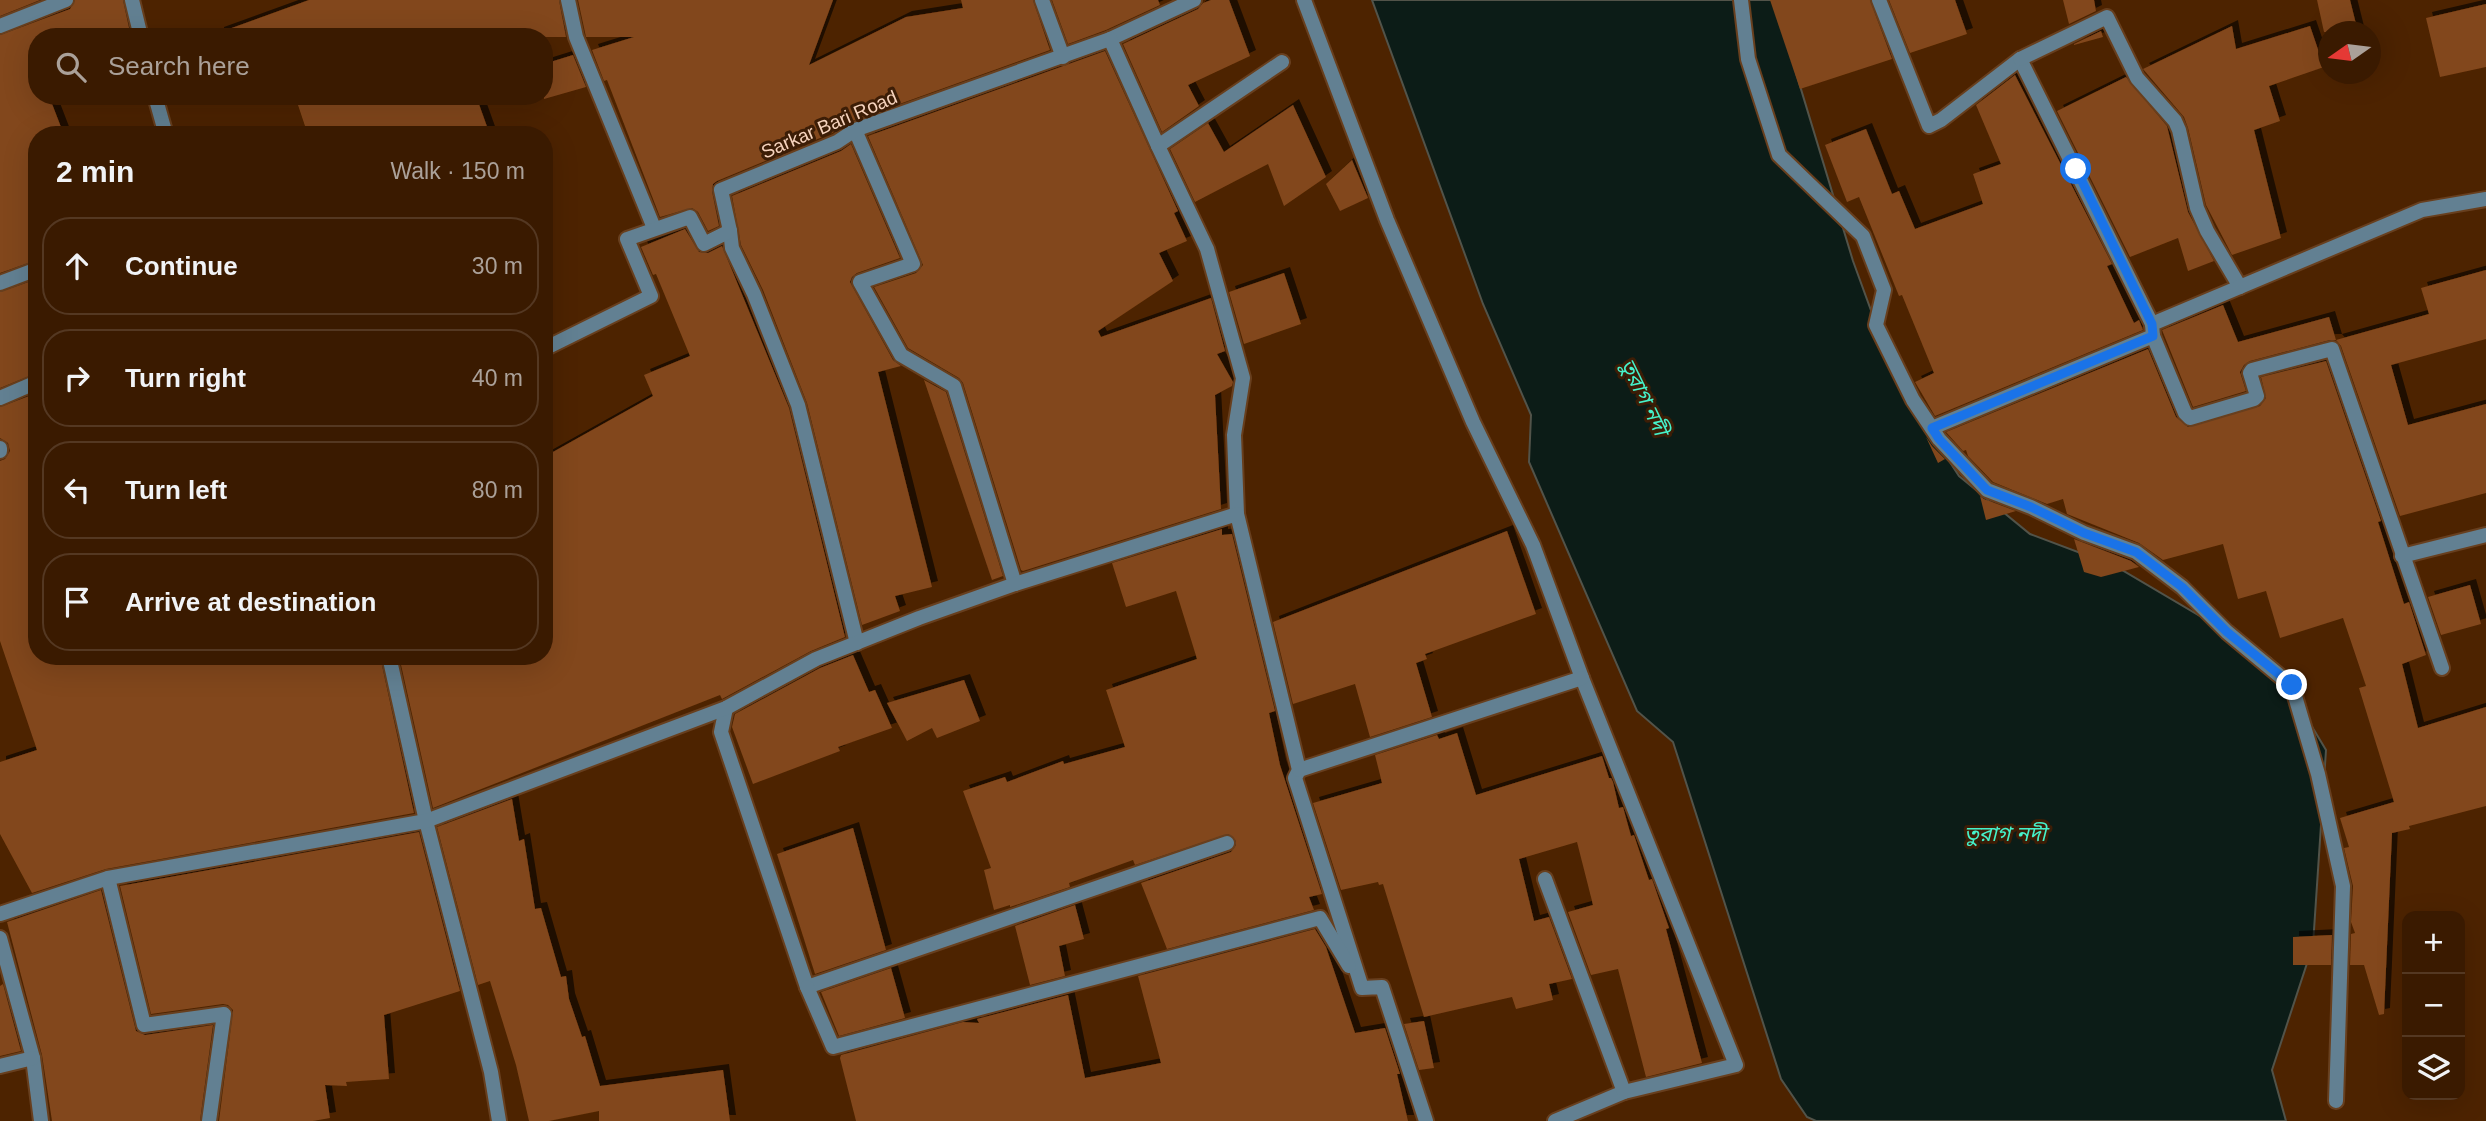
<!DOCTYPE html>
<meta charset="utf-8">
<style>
body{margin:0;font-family:Arial,"Noto Sans Bengali",sans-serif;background:#45270f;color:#f1f3f6}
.controls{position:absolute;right:21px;bottom:21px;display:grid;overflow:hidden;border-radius:14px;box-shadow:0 7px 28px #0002}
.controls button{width:63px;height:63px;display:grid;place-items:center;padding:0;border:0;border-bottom:2px solid #543822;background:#3a1a00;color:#f1f3f6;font:35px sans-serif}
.compass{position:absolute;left:2318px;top:21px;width:63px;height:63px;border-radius:50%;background:#3a1a00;box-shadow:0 7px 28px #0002;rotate:256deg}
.stop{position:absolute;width:21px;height:21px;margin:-16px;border:5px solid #1a73e8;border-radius:50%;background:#fff}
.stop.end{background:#1a73e8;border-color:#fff;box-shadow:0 2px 7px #0008}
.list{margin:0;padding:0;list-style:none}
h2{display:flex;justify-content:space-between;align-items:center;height:91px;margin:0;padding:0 28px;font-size:30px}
h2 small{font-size:23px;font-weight:400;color:#aba199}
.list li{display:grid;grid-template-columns:46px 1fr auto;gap:21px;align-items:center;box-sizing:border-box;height:98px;margin:0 14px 14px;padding:0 14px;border:2px solid #543822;border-radius:28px}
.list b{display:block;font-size:26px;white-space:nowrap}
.list em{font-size:23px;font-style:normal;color:#aba199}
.icon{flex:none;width:38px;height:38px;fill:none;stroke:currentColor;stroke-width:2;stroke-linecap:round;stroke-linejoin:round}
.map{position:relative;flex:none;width:2486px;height:1121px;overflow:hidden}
.search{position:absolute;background:#3a1a00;box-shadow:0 7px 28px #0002;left:28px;top:28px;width:525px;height:77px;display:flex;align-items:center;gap:18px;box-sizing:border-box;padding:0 24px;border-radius:28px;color:#aba199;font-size:26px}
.panel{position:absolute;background:#3a1a00;box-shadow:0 7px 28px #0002;left:28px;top:126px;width:525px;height:539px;border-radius:28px}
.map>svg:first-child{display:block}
.water{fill:#0c1c17;stroke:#525349;stroke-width:2}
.building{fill:#82471b;filter:url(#shadow)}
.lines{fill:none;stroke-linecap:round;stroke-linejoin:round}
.street-casing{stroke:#683f1e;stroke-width:18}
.street{stroke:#628092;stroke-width:14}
.route{stroke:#1a73e8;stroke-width:9}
.labels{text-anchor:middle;stroke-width:6;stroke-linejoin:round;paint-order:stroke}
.street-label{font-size:19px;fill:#f6d3bd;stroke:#3c1d06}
.water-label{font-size:21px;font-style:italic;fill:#45f2cb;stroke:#3c1d06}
</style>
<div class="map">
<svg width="2486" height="1121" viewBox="0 0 2486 1121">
<defs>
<filter id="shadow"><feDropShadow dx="6" dy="-6" stdDeviation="0" flood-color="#0009"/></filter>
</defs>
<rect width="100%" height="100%" fill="#4d2300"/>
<!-- water -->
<path class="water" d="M1372,0H1774L1853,261L1896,379L1959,476L2030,534L2115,566L2271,658L2326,750L2313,945L2272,1070L2286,1121H1816L1807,1117L1781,1079L1673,742L1637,711L1529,462L1531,415L1483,304Z"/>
<!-- building -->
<g class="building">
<path d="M0,0H40L0,16Z"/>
<path d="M75,0H123L131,37H37V96H49L64,135H37V260L0,273V35L70,9Z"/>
<path d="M309,0H559L566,37H218V33Z"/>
<path d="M578,0H833L809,65L906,17L963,8L961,0H1033L1050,50L852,121L832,133L717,181L713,184L712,191L719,226L708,231L698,212L692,208L660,217L607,80L604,81L592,50L634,37H586Z"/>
<path d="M1052,0H1158L1160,5L1106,30L1068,44Z"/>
<path d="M1211,0H1229L1250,56L1188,85L1199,106L1162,132L1123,44L1198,9L1203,3Z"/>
<path d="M1770,0H1870L1892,59L1800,89Z"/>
<path d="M1889,0H1955L1967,34L1910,53Z"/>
<path d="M2063,0H2094L2096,11L2069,24Z"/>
<path d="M2317,0H2350L2358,32H2324Z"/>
<path d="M2486,4V67L2440,77L2426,18Z"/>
<path d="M2232,26L2236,49L2310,26L2324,67L2269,86L2280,121L2254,130L2281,238L2232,255L2206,205L2188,128L2184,117L2143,69Z"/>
<path d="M2101,31L2103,37L2074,45V44Z"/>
<path d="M1105,51L1178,211L1174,213L1187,241L1159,253L1173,281L1098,331L1101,337L1211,298L1225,351L1217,354L1233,382L1232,386L1215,395L1221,509L1023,571L1021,570L963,383L959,378L908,348L874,287L916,273L923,265L868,136Z"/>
<path d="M573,55L586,87L544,99V64Z"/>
<path d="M2015,75L2112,264L2107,266L2134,323L2139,320L2143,330L1935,416L1915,382L1934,373L1902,295L1899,296L1859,197L1847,202L1825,145L1866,129L1892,194L1899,191L1915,229L1983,204L1973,174L2001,164L1976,105Z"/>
<path d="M2126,77L2167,126L2188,212L2214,261L2188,271L2178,238L2130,257L2057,111Z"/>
<path d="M295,96H476L490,135H308Z"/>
<path d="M1293,105L1326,177L1284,206L1268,164L1195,202L1170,149L1208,123L1224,152Z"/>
<path d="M851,144L900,258L857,273L852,277L850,282L893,360L901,366L878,372L932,587L895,596L900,611L862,625L807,403L763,290L741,245L732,196L841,151Z"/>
<path d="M1352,160L1368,198L1340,211L1326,184Z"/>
<path d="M685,229L699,252L708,253L722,246L789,408L845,637L811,651L722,699L720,695L433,808L399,656H544V457L653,396L644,375L690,356L656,274L653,275L641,247Z"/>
<path d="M2486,270V339L2391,365L2408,425L2486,404V493L2400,516L2341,346L2336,340L2429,314L2421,288Z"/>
<path d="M1284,273L1301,324L1244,344L1229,292Z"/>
<path d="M37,279V373L0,388V292Z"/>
<path d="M2223,305L2238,342L2329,317L2336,340H2330L2250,361L2244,365L2240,372L2246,391L2193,407L2162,330Z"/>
<path d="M2148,349L2176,417L2188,427L2260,406L2266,398L2261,377L2326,361L2381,521L2378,522L2404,604L2409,602L2426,655L2402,664L2418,728L2486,707V806L2409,826L2410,829L2392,833L2384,1014L2379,1015L2364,965H2350L2351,934L2355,933L2351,922L2353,886L2344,848L2349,847L2340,818L2394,802L2359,688L2366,686L2343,618L2280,638L2266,591L2238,599L2223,544L2163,560L2139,543L2067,514L2063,499L2047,504L1993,482L1968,456L1966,450L1963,451L1946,432Z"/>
<path d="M924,380L946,392L1003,576L992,580Z"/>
<path d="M37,393V656H380L414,813L106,869L32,893L0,834V762L37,750L0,641V461L5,459L10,451L8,443L0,438V407Z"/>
<path d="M1926,437L1932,446L1945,459L1938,463Z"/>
<path d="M1980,496L1984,499L2016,511L1986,520Z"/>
<path d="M1222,529V535L1232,534L1275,711L1269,713L1280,765L1322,894L1309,897L1314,910L1167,949L1141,883L1231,852L1236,845V841L1228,834L1135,865L1133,860L1069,883L1070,887L1010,907V905L994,910L984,870L991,868L963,791L1005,777L1007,782L1063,761L1064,764L1125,747L1106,690L1197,659L1176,591L1126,607L1112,563Z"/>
<path d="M1507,531L1536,614L1425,654L1427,659L1416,663L1432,717L1370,737L1355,684L1293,704L1273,622Z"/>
<path d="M2074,539L2131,561L2139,567L2101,577L2084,572Z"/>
<path d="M2470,585L2481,624L2441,635L2428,597Z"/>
<path d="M853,655L869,692L875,690L892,728L838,747L840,751L753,784L732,727L735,714L820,668Z"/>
<path d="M964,680L980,721L937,738L932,728L907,741L887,703Z"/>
<path d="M1457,733L1476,795L1602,756L1609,778H1611L1613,782L1619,808L1623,807L1631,836L1634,835L1649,880L1652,879L1669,928L1666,929L1702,1063L1646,1077L1618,969L1591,975L1568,912L1593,905L1577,842L1519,859L1534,921L1549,917L1572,979L1549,984L1553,1000L1516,1009L1512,997L1424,1017L1383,884L1379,885L1378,882L1341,890L1313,803L1382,783L1375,755L1437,735L1439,739Z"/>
<path d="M512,799L519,841L524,839L535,909L541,908L561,977L566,976L569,999L582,1037L585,1036L600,1086L723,1070L730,1121H599V1111L549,1121H529L516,1065L490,981L478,985L437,827Z"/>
<path d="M853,828L886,950L815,974L777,854Z"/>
<path d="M419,832L460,991L384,1015L389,1079L346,1082L347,1086L325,1085L330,1118L313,1121H219L233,1010L228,1005L223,1004L151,1014L120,886Z"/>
<path d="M101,890L136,1031L145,1035L213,1025L200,1121H52L42,1055L7,922Z"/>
<path d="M1075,905L1084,939L1059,946L1065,976L1030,985L1015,926Z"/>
<path d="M1315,929L1326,947L1355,1033L1385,1028L1400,1074H1397L1408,1121H856L840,1058L841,1055L963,1022L979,1023L977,1019L1068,995L1085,1078L1161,1063L1138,976Z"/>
<path d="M2332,935L2331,965H2293V937Z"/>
<path d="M891,968L905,1018L839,1036L821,992Z"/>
<path d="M3,984L21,1051L0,1056V986Z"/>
<path d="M1424,1021L1434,1068L1419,1070L1404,1024Z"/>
</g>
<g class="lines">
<!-- street casing -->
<g class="street-casing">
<g id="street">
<path d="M132,0L141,37"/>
<path d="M568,0L576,37L654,228"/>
<path d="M1042,0L1063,57"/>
<path d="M1304,0L1387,220L1473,422L1533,545L1582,678L1736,1065L1624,1092L1555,1121"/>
<path d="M1741,0L1748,59L1779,155L1863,236L1884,290L1876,325L1913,400L1939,439L1987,490L2031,507L2084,533L2136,552L2182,587L2227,632L2292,686L2318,774L2343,886L2336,1101"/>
<path d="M1879,0L1929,126L1941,120L2020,59L2152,324"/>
<path d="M0,26L66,0"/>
<path d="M1110,39L1194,0"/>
<path d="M2020,59L2107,17L2137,78L2175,121L2179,130L2197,208L2207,231L2240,287"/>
<path d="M155,96L166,135"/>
<path d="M855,130L913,264L860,282L901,355L954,386L1015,584"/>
<path d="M1158,146L1207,249L1243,378L1234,435L1237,514L1299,770L1295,778L1362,988L1382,987L1426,1121"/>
<path d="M730,231L732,248L754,294L798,405L857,643"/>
<path d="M0,283L37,269"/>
<path d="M2153,336L2185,413L2190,418L2254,399L2257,396L2250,373L2252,370L2332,349L2442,668"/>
<path d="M544,349L651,296L627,239L690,217L704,244L730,231L721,190L837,142L855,130L1110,39L1158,146L1282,62"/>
<path d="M0,398L37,382"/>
<path d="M1932,428L2153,336L2152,324L2422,210L2486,199"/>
<path d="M0,448V451"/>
<path d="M2402,556L2486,535"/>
<path d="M389,656L426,821L491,1072L499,1121"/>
<path d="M726,708L721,732L807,987L1227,843"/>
<path d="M1299,770L1582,678"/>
<path d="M108,878L144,1025L224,1014L209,1121"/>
<path d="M1545,879L1624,1092"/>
<path d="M0,914L108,878L426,821L726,708L816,659L919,618L1015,584L1237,514"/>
<path d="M0,938L33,1058L41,1121"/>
<path d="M807,987L833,1047L1320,918L1349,966"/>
<path d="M0,1066L33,1058"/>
</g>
</g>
<!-- street -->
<use href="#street" class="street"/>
</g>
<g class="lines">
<!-- route -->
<path class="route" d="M2076,169L2152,324L2153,336L1932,428L1939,439L1987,490L2031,507L2084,533L2136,552L2182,587L2227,632L2292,685"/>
</g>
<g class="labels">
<!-- street labels -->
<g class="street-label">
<text transform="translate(829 124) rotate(-23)" y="7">Sarkar Bari Road</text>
</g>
<!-- water labels -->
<g class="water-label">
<text transform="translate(1644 397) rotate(64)" y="7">তুরাগ নদী</text>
<text x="2005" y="841">তুরাগ নদী</text>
</g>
</g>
</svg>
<div class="controls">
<button>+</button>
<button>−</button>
<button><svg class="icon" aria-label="layers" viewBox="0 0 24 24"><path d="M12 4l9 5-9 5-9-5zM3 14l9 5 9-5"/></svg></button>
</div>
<svg class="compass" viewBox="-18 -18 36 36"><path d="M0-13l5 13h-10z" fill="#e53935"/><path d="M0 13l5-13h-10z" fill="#aba199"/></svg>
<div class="stop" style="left:2076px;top:169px"></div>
<div class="stop end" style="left:2292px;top:685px"></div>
<div class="search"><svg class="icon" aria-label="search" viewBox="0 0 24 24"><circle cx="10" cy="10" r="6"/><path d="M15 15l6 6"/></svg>Search here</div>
<section class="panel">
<h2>2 min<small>Walk · 150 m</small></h2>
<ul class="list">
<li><svg class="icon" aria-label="ahead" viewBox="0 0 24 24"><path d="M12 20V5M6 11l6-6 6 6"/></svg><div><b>Continue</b></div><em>30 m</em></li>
<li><svg class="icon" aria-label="right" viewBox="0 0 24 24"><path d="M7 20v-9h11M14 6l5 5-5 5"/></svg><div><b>Turn right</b></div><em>40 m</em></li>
<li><svg class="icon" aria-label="left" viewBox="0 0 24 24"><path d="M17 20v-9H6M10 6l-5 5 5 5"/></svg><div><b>Turn left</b></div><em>80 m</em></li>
<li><svg class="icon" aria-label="arrive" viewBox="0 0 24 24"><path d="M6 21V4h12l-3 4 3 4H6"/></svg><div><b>Arrive at destination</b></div></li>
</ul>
</section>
</div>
